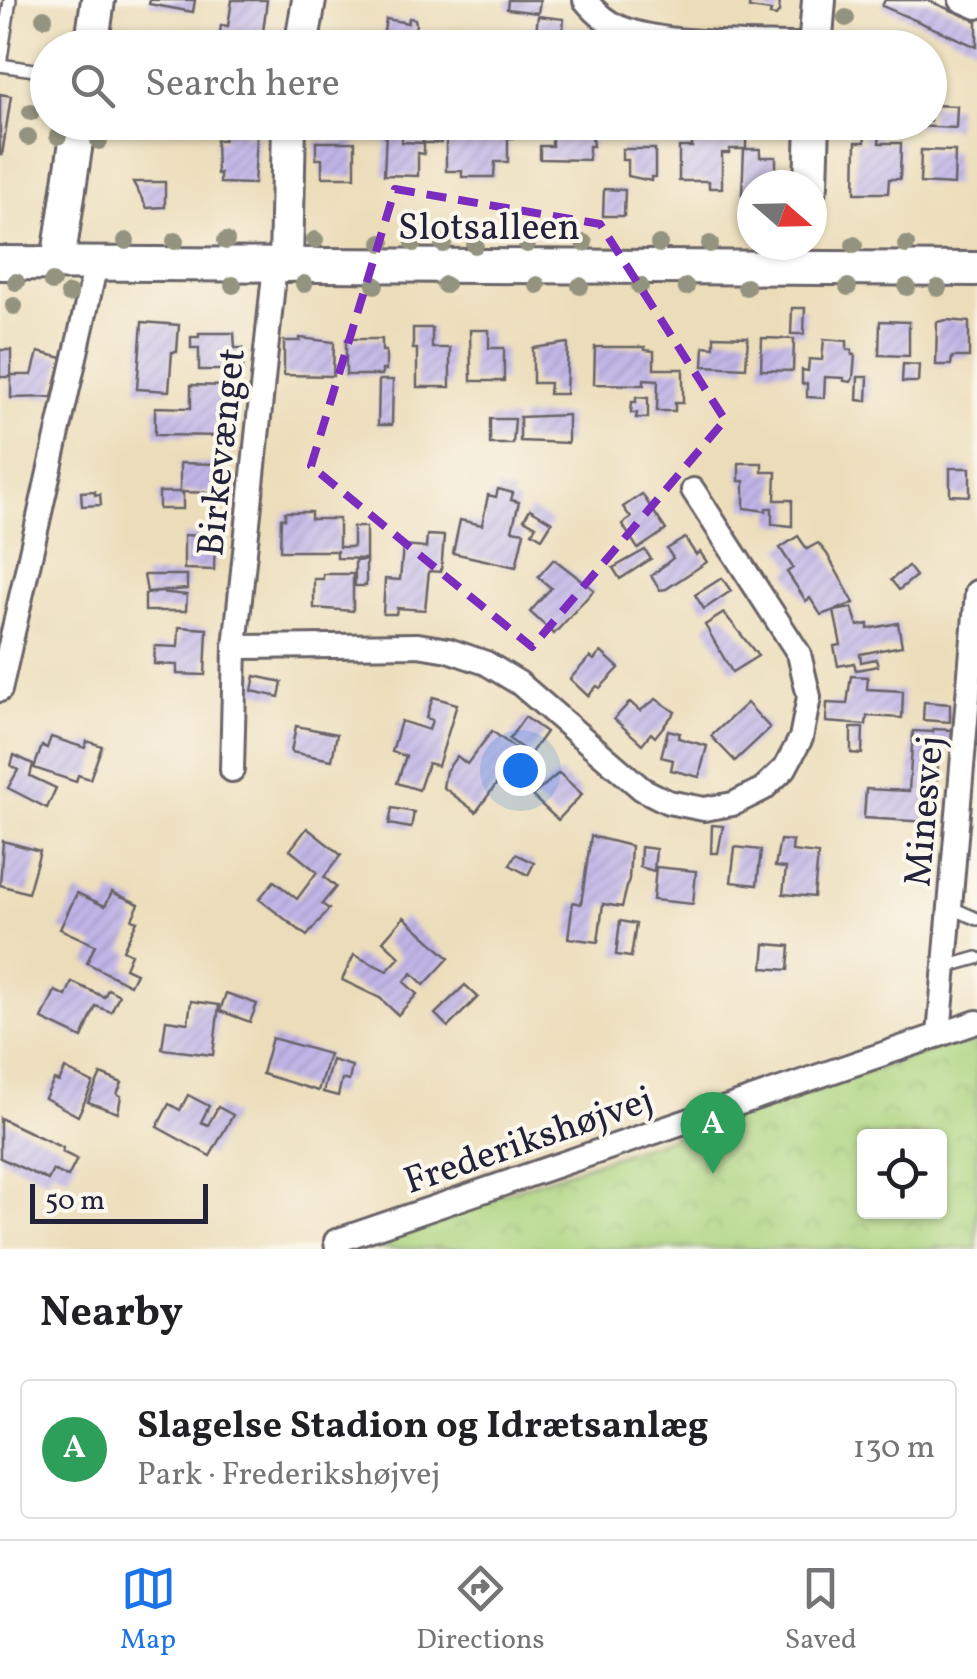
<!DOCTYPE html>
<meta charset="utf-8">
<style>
body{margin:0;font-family:Vollkorn,serif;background:#f6f6f6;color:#202124}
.controls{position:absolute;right:30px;bottom:30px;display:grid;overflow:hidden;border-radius:10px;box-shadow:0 2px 8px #0004}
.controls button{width:90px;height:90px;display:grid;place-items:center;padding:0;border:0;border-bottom:2px solid #e0e0e0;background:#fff;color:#202124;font:50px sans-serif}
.compass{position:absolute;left:737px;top:170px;width:90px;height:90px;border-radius:50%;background:#fff;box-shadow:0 2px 8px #0004;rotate:110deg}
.scale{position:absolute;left:30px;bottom:25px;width:178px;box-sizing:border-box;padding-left:10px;border:5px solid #22223b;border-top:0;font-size:28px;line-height:35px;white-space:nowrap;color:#22223b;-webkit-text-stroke:8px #fbf7ec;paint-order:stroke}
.you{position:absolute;left:520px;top:770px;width:35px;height:35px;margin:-25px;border:8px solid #fff;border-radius:50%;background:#1a73e8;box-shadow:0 0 0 15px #1a73e833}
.badge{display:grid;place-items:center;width:65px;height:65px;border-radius:50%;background:#1a73e8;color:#fff;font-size:32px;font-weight:700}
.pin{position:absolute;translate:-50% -82px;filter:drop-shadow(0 2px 5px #0008)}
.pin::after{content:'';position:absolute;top:52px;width:35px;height:30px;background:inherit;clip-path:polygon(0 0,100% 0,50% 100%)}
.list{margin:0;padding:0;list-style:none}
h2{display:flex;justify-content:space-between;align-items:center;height:130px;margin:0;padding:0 40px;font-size:42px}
h2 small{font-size:32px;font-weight:400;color:#757577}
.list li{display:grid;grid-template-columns:65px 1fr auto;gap:30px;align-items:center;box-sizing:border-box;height:140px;margin:0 20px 20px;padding:0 20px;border:2px solid #e0e0e0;border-radius:10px}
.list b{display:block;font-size:38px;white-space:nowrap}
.list p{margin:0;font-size:32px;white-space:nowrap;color:#757577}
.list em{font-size:32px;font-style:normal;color:#757577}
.icon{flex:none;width:55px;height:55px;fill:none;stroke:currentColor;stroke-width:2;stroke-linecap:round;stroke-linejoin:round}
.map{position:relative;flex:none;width:977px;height:1249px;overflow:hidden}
.search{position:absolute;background:#fff;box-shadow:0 2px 8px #0004;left:30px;right:30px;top:30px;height:110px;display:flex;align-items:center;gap:25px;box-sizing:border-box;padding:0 35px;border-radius:55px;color:#757577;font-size:38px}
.sheet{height:290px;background:#fff}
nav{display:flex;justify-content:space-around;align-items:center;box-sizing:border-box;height:140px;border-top:2px solid #e0e0e0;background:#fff;font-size:28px;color:#757577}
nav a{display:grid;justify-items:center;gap:5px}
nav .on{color:#1a73e8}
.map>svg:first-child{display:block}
.park{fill:url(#park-crowns);stroke:#677b5d;stroke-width:2.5;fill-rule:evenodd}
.building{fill:url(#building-hatch)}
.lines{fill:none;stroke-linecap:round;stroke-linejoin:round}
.lane-casing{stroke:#696367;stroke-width:16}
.street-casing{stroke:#696367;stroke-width:28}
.secondary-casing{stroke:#696367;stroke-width:38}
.lane{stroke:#fff;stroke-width:11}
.street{stroke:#fff;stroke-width:22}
.secondary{stroke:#fff;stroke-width:32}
.tree{fill:#93937f}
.marked{fill:none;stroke:#7b2cbf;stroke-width:8;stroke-dasharray:20 12;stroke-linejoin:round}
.labels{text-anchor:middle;stroke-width:8;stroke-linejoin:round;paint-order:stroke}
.street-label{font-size:38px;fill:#22223b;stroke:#fbf7ec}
</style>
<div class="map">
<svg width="977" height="1249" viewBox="0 0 977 1249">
<defs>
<pattern id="park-crowns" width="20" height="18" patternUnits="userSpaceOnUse" patternTransform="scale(2.5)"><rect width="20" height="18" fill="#acd47f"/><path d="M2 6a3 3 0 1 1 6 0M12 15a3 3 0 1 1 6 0" fill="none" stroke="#94b66f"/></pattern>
<pattern id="building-hatch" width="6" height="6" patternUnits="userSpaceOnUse" patternTransform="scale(2.5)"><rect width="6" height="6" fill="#c1b5e7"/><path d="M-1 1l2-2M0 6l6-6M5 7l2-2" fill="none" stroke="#a69bc7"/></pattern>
</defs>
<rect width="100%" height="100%" fill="#fbf7ec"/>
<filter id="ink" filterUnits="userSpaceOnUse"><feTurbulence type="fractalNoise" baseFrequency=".01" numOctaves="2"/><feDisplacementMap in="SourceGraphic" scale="20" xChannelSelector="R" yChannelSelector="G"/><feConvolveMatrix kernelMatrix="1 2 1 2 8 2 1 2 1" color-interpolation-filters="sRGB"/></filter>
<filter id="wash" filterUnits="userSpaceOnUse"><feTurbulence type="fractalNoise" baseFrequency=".0048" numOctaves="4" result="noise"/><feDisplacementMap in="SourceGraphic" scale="40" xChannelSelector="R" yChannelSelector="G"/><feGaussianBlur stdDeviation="2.25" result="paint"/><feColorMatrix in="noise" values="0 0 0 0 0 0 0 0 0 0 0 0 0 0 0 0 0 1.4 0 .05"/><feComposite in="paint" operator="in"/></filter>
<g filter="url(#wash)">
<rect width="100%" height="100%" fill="#ecddba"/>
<!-- park -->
<path class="park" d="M977,1035V1249H344L343,1247ZM864,1136H940V1212H864Z"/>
<g id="blocks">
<!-- building -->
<g class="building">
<path d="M150,0H195L193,12L149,4Z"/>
<path d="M232,0H267L261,48H185L187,36L219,40L221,25L228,26Z"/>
<path d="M508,0H540L538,13L507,9Z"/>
<path d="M750,0H780L779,12L776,16L770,15L771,11L749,8Z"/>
<path d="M885,0H927L977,21V47L882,6Z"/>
<path d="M538,16L564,19L561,48H534Z"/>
<path d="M409,18L415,19L416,24L411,48H381L386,19L408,23Z"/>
<path d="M0,94L11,96L2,155H0Z"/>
<path d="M930,105L957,106L956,128L914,126V122H930Z"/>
<path d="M224,122H243L242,135H255L257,138L254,184L220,183V173L217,174L216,140H224Z"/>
<path d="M498,122H513V138H508V162H495L494,177H462V171H446V130H474L477,126H498Z"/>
<path d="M552,122H590L593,146H589V160L540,159V146H552Z"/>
<path d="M703,122H746V149H760V157H776V185H752V194H742L744,149H730L729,153H722V188H709V181H679V147H692V136L703,137Z"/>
<path d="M424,126H442L441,143H424V154L418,153V176L384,175L386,131H402V142L423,143Z"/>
<path d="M864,132L880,133L879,143H901L900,179H889L888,193H855L856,142H865Z"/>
<path d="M316,142H355V177H322V159H316Z"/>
<path d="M622,149H655V177H651V181L628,176V160H622Z"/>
<path d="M921,150L955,151L954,185L920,183Z"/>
<path d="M133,182H165V207L147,208Z"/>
<path d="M604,189L625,190L624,216H603Z"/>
<path d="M792,308H805L804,334H791Z"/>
<path d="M947,320L969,322V357H952L951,365H936L937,322Z"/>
<path d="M880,321L909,322V356L879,355Z"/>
<path d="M142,322L179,325L177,352H172L169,391L137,389Z"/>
<path d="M413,328H432V348H450V387H417V349H413Z"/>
<path d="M470,330H489V348H504V381H471Z"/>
<path d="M199,333H234L235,348H243V370H199V348H191V337H199Z"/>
<path d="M714,336L748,337L746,368L703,366L704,346L714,347Z"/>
<path d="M300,338L334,342L333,376L284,375V341H300Z"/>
<path d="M762,338L794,339L793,371L761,370Z"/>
<path d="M346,339H382V351H386V370H382V375H346Z"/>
<path d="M824,339L847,341V350H852V355H855L853,378L851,382L844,381V378L825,377L824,398L807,397V384H802V370L808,371L809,359L822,360Z"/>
<path d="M568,343L566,394H549L550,383H533V348Z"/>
<path d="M595,347H645V350L654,351V369H683V403H675V411H657L658,380L644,379V385L594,384Z"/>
<rect x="0" y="350" width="11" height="27"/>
<path d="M38,352L62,358L52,397L11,398V375H32Z"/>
<path d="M903,364L919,365L918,382H902Z"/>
<path d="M858,377H868L867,401L857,400Z"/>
<path d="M379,380H393L392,425H378Z"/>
<path d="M191,385L226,386V394H229V436L155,435V407L191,408Z"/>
<path d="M636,397L648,398V418H636L637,413H631L632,402H636Z"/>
<path d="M568,415V443L520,441V417Z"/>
<path d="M490,419H515L513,444H490Z"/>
<path d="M180,463L216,464V493L180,492Z"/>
<path d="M739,463H762V472H776L775,500H792V526L772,524V508H766V511L744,508V481H739Z"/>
<path d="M950,468H970V496L950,495Z"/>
<path d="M498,489L513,493L511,500L519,502L512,530L524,532L516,567L453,553L460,520L482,525L488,495L496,497Z"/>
<path d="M95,491V495L100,494L101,505L82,506L81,492Z"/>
<rect x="159" y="492" width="24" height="17"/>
<path d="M642,494L666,530L638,549L622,524L631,518L623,507Z"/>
<path d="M530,509L552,522L542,538L532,532L536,526L524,519Z"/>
<path d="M285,512H311V519H339V547H353V527H366V559L337,558V551H280L281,518L285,519Z"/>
<path d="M184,535L215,537L214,570L184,569Z"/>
<path d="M427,535L444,536L441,572L429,571L425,610L397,608L396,614H383L385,579L400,580L403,546L426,548Z"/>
<path d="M798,536L807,549L818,543L827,554L854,603L821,615L810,598L806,601L787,572L793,568L780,548Z"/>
<path d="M685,538L696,555L700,552L707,562L666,589L660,590L651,576L673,558L667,549Z"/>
<path d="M645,550L651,559L620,579L613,568Z"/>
<path d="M554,559L594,590L554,634L530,612L551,588L538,577Z"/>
<path d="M366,560V586H355V561Z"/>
<path d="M908,566L916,576L899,590L891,580Z"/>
<path d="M323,574H353V611L314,608V579H323Z"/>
<path d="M144,575H187V589L147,592Z"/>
<path d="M722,578L731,591L704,609L695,595Z"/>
<path d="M160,592L187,595L186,611H145V594Z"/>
<path d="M852,608L858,626L868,624V629L898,623L902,646L860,654L861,662L876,659L878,666L856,670L854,663L838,666L834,646L841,645L834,611Z"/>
<path d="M724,613L758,656L732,672L705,625Z"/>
<path d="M179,627L207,629L205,675L177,674V665L154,664L155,646L178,647Z"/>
<path d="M601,652L619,668L600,688L597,686L588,696L570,679L590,657L594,660Z"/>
<path d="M255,676L282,682L279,697L252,691Z"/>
<path d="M851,676L868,677L867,689L903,691L902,718L867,716L866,725L826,722L827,703L847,704Z"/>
<path d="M433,697L457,704L438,766L428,763L419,790L397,783L406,756L392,752L401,721L429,730L432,720L426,718Z"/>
<path d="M656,699L675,712L655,737L651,733L642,744L614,719L630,702L640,711Z"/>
<path d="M924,702L950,704V722L923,720Z"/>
<path d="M747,703L770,728L735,761L711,736Z"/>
<path d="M525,717L546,732L530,754L509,739Z"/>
<path d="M296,726L337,734L332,760L291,752Z"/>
<path d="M851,728H863L862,754L851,753Z"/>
<path d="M933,729L952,730L951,743L939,742L937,779H931L928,822L864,818L866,789L909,791L913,731L933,732Z"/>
<path d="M668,730L680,733L678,738L707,746L699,777L671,770L673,760L661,757Z"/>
<path d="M492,731L520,752L476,812L443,787L446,771L457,756L467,764Z"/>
<path d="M51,737L85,748L87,741L102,746L90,779L78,775L76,782L34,768L42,746L47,748Z"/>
<path d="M14,755L33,764L30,776L56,788L47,808L8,788L18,770L11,766Z"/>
<path d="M559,773L582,794L558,820L532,796Z"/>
<path d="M392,808L414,812L411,828L389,824Z"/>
<path d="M712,825L723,826L718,853H711Z"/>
<path d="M307,828L341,855L324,877L336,887L322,904L329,909L307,936L259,899L274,881L297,899L317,872L290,850Z"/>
<path d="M591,836L631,846L629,879L622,907L603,904L598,942L568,938L573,902L581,904Z"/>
<path d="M780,840L793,841L792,851L818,854L814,897L783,894L786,868L775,867Z"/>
<path d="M3,841L40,851L28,893L0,885Z"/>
<path d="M641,847L656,849L654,871L640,867Z"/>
<path d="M735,847L761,850L757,885L731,882Z"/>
<path d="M516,854L534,863L528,875L510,865Z"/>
<path d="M656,867L696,871L693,904L653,900Z"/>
<path d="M112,892L139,904L132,919L137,921L123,950L131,954L125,968L136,973L130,985L87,963L95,945L60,929L77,893L105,906Z"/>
<path d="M404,917L449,958L424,985L412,973L404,982L417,994L398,1015L380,998L342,980L354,955L387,971L400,957L383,941Z"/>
<path d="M620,921L636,924L631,957L616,955Z"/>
<path d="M765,944L790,946L788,970L763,968Z"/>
<path d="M72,982L104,997L108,989L119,995L111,1012L96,1006L82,1038L42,1019L55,991L66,996Z"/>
<path d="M465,985L478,997L448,1027L435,1014Z"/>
<path d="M226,993L257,1004L250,1022L220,1011Z"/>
<path d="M191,1001L219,1005L213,1055L162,1049L166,1020L188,1023Z"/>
<path d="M272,1038L329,1054L318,1091L262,1074Z"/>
<path d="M332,1060L352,1066L349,1081L342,1079L338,1096L323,1092Z"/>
<path d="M65,1069L93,1083L78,1116L45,1098L54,1080L59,1082Z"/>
<path d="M101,1074L122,1083L117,1094L121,1096L118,1113L88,1102Z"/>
<path d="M188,1095L209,1106L201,1122L208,1125L218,1107L233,1115L210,1156L157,1127L169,1104L180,1110Z"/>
<path d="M0,1118L63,1148L62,1152L77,1159L68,1177L53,1170L48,1180L0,1158Z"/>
</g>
</g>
</g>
<g filter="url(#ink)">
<use href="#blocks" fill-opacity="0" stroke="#696367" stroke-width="2.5"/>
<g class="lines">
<!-- lane casing -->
<g class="lane-casing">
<g id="lane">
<path d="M0,65L10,0"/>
<path d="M0,65L48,72"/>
<path d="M950,907L977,919"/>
<path d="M945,967L977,958"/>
</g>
</g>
<!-- street casing -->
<g class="street-casing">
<g id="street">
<path d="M585,0C595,12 607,23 621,28C670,47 761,43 815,46"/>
<path d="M961,0L977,7"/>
<path d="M235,647L418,645L448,650L486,663L519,683L642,789L668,802L704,809L733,804L763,789L785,768L801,738L809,697L799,654L693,490"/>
<path d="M0,690L96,264"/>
<path d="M232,770L235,647L275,265"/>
<path d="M939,1035L977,592"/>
<path d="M337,1249L336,1241L977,1022"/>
</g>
</g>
<!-- secondary casing -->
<g class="secondary-casing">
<g id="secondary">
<path d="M91,48L98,0"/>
<path d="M301,48L309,0"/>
<path d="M815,48L819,0"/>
<path d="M811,185L813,122"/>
<path d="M58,262L79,122"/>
<path d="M0,263L977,269"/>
<path d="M286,265L289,122"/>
</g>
</g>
<!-- lane -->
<use href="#lane" class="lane"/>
<!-- street -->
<use href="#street" class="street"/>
<!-- secondary -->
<use href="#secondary" class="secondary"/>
</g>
<!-- trees -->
<g class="tree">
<circle cx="44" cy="18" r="9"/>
<circle cx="846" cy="18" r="9"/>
<circle cx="31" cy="112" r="9"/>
<circle cx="58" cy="136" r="9"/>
<circle cx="28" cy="137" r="9"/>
<circle cx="99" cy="141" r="9"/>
<circle cx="315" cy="240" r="9"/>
<circle cx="126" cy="241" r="9"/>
<circle cx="175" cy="241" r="9"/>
<circle cx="226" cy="241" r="9"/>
<circle cx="382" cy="243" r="9"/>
<circle cx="414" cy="243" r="9"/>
<circle cx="584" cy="243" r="9"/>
<circle cx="443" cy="244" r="9"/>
<circle cx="527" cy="244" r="9"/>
<circle cx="659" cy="244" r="9"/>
<circle cx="710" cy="244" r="9"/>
<circle cx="475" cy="245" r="9"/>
<circle cx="854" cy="245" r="9"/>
<circle cx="906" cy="245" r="9"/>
<circle cx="16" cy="282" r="9"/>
<circle cx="52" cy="282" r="9"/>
<circle cx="304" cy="284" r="9"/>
<circle cx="233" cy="285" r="9"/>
<circle cx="375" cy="285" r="9"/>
<circle cx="445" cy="285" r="9"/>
<circle cx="537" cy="285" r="9"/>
<circle cx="580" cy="286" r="9"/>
<circle cx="640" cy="286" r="9"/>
<circle cx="686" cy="287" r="9"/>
<circle cx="746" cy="287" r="9"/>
<circle cx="848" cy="287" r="9"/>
<circle cx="907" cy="287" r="9"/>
<circle cx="938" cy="288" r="9"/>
<circle cx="69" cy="294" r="9"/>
<circle cx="14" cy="306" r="9"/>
</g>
</g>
<!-- marked area -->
<path class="marked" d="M395,189L600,224L725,420L532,647L311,466Z"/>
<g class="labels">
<!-- street labels -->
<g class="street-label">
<text x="489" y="239">Slotsalleen</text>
<text transform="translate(220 452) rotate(-84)" y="13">Birkevænget</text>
<text transform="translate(923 811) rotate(-85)" y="13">Minesvej</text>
<text transform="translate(528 1139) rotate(-19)" y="13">Frederikshøjvej</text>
</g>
</g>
</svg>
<div class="controls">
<button><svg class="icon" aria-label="locate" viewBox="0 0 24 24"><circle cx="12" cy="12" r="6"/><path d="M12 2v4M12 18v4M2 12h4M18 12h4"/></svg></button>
</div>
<svg class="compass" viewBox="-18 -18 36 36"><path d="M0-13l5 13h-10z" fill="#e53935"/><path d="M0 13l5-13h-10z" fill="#757577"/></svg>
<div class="scale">50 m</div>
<div class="you"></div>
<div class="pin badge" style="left:713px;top:1174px;background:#2e9e5b">A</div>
<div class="search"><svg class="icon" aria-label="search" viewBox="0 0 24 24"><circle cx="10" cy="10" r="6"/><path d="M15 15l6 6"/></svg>Search here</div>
</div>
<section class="sheet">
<h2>Nearby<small></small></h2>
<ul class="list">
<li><span class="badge" style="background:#2e9e5b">A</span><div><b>Slagelse Stadion og Idrætsanlæg</b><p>Park · Frederikshøjvej</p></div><em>130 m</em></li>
</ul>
</section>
<nav>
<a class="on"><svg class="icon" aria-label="map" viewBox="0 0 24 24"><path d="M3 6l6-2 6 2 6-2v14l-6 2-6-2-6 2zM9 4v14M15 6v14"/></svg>Map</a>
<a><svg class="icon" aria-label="directions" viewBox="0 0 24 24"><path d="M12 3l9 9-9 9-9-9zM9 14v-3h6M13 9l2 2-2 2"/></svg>Directions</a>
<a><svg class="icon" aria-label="saved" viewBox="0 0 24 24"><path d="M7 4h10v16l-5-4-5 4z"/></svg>Saved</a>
</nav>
